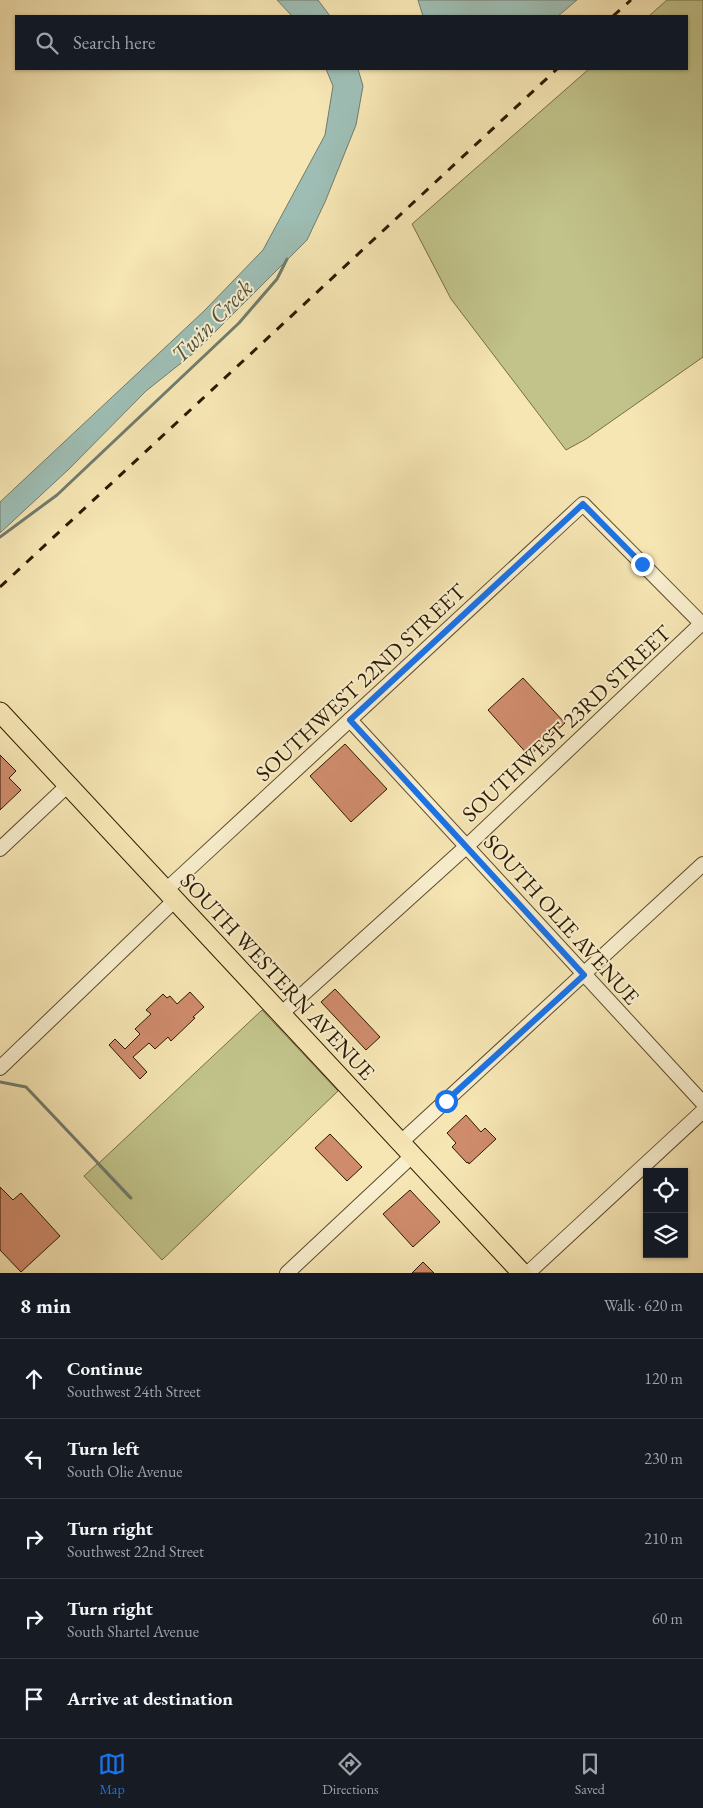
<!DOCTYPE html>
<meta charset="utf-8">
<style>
body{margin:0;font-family:"EB Garamond",serif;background:#242831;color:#f1f3f6}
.controls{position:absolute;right:15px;bottom:15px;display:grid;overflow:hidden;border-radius:0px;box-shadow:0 1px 4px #0004}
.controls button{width:45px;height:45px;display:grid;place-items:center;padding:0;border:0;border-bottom:1px solid #363941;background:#171b24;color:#f1f3f6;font:25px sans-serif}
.stop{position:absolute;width:15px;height:15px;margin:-11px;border:4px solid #1a73e8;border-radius:50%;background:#fff}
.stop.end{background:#1a73e8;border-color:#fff;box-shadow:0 1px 5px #0008}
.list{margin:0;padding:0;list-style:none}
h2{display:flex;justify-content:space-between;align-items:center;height:65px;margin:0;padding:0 20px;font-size:21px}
h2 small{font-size:16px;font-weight:400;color:#9ea1a6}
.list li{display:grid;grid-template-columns:32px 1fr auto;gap:15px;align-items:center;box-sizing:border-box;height:80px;padding:0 20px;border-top:1px solid #363941}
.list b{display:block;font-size:19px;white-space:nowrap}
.list p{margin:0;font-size:16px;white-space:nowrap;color:#9ea1a6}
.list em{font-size:16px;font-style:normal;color:#9ea1a6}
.icon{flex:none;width:28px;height:28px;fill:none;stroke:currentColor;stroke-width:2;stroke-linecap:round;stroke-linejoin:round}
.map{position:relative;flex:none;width:703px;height:1273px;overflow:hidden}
.search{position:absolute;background:#171b24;box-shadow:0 1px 4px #0004;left:15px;right:15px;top:15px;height:55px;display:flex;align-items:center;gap:12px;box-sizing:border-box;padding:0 18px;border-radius:0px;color:#9ea1a6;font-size:19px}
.sheet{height:465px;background:#171b24}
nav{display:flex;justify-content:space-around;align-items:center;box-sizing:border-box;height:70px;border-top:1px solid #363941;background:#171b24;font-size:14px;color:#9ea1a6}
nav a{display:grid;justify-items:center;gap:2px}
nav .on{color:#1a73e8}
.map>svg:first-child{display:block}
.green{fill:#c1c38a;stroke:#766e45}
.water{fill:#9ebeb5;stroke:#707c6d}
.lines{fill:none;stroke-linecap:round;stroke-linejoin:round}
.stream{stroke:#707c6d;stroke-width:3}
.building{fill:#cf8c6d;stroke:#2b1900}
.minor-casing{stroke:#5e4c2d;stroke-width:16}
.major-casing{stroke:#2b1900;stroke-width:21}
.minor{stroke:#f9efce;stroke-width:14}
.major{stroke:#f6e6b4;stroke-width:19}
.rail{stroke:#2b1900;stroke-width:3;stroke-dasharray:9 9;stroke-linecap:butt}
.route{stroke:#1a73e8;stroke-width:6}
.labels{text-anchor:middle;stroke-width:4;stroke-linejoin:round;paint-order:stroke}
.street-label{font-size:22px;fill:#2b1900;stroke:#f9efce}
.water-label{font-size:24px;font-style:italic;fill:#53533f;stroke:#f9efce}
</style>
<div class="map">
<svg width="703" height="1273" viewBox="0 0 703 1273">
<rect width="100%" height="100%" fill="#f6e6b4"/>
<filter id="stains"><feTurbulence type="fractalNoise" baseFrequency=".004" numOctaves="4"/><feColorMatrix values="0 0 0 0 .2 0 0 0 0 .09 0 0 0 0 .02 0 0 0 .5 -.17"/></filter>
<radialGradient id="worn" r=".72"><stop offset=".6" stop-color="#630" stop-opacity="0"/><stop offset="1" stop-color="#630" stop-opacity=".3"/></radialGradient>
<!-- green -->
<g class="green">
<path d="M667,0H703V357L586,439L566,450L451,299L412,224L589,69H687V16H649Z"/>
<path d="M262,1010L338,1091L162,1260L84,1176L97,1164L130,1199L131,1198L99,1163Z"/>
</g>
<!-- water -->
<g class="water">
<path d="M277,0H318L330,16H292Z"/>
<path d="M418,0H577L558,16H423Z"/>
<path d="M326,69H358L363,86L356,125L325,202L307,240L195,352L146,391L69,469L0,533V502L204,311L263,250L325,135L333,86Z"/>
</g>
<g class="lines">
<!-- stream -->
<g class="stream">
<path d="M0,537L57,495L239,323L277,279L287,259"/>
<path d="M0,1082L26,1087L131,1198"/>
</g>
</g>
<!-- building -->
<g class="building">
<path d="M523,678L565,723L529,756L488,710Z"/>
<path d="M345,744L387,789L351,822L310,776Z"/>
<path d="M0,755L16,771L9,778L21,790L0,810Z"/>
<path d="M335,989L380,1037L366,1050L321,1002Z"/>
<path d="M190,992L204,1007L193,1017L195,1018L171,1041L168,1037L155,1049L149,1043L133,1057L147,1072L140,1079L109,1045L115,1039L125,1049L140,1034L135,1029L151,1014L146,1010L163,994L167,998L170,996L177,1004Z"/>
<path d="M466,1115L481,1132L485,1128L496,1139L469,1164L468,1162L467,1163L452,1147L456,1143L447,1133Z"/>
<path d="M330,1134L362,1167L347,1181L315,1148Z"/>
<path d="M0,1187L13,1200L21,1193L60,1236L21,1272L0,1250Z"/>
<path d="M410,1190L440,1222L413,1247L383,1214Z"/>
<path d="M423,1262L434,1273H412Z"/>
</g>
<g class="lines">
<!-- minor casing -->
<g class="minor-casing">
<g id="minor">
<path d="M350,720L703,1103"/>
<path d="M0,849L68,785"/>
<path d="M166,890L583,504L703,625"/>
<path d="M281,1014L467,846L703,622"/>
<path d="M0,1068L175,900"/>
<path d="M400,1143L703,864"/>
<path d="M287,1273L412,1156"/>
<path d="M528,1273L703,1111"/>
</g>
</g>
<!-- major casing -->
<g class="major-casing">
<path id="major" d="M0,712L522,1273"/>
</g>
<!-- minor -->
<use href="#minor" class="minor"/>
<!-- major -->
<use href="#major" class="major"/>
<!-- rail -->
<g class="rail">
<path d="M613,16L631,0"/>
<path d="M0,587L557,69"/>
</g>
</g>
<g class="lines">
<!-- route -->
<path class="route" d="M446,1101L584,975L350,720L583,504L642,564"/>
</g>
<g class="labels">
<!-- street labels -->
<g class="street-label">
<text transform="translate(360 682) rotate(-43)" y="8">SOUTHWEST 22ND STREET</text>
<text transform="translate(566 723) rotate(-43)" y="8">SOUTHWEST 23RD STREET</text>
<text transform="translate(562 919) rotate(48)" y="8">SOUTH OLIE AVENUE</text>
<text transform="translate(278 976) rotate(47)" y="8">SOUTH WESTERN AVENUE</text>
</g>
<!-- water labels -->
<g class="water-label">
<text transform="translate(212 321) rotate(-46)" y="8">Twin Creek</text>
</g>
</g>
<rect width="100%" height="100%" filter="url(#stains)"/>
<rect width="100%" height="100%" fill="url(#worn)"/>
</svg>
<div class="controls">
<button><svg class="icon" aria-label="locate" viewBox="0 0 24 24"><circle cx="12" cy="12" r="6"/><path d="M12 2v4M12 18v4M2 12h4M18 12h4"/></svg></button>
<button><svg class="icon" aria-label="layers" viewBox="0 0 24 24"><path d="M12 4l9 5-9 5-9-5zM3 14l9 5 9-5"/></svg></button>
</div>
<div class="stop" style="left:446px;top:1101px"></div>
<div class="stop end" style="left:642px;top:564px"></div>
<div class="search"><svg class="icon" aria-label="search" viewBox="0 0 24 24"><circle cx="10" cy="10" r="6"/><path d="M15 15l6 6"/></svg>Search here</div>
</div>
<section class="sheet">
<h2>8 min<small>Walk · 620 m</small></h2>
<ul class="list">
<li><svg class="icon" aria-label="ahead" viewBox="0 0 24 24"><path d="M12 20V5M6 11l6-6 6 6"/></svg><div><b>Continue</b><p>Southwest 24th Street</p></div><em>120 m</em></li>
<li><svg class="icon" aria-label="left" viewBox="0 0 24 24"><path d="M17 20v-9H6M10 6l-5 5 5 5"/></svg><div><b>Turn left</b><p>South Olie Avenue</p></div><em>230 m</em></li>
<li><svg class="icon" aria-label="right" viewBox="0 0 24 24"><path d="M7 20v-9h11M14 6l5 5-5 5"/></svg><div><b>Turn right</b><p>Southwest 22nd Street</p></div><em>210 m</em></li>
<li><svg class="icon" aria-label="right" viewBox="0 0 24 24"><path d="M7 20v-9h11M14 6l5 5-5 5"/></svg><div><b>Turn right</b><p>South Shartel Avenue</p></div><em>60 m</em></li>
<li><svg class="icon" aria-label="arrive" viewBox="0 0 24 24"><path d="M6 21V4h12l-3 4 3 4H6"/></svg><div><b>Arrive at destination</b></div></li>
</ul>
</section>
<nav>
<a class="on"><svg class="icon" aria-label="map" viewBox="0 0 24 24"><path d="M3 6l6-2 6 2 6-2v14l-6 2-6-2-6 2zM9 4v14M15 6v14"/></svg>Map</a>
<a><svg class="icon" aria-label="directions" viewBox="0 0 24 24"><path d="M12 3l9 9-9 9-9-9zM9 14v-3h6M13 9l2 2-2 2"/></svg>Directions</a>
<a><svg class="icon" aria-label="saved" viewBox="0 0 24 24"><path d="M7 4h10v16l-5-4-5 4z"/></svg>Saved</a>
</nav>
